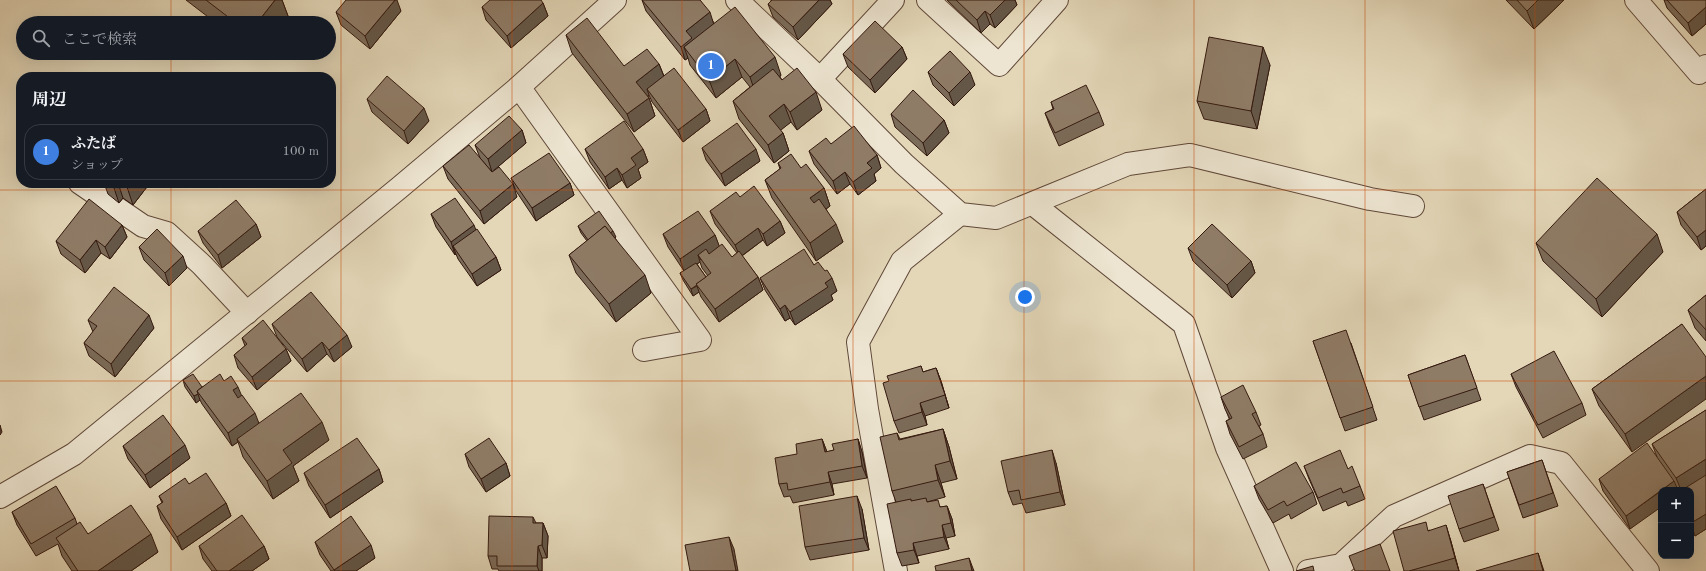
<!DOCTYPE html>
<html lang="ja">
<meta charset="utf-8">
<style>
body{margin:0;font-family:"Old Standard TT","Noto Serif JP",serif;background:#20242c;color:#f1f3f6}
.controls{position:absolute;right:12px;bottom:12px;display:grid;overflow:hidden;border-radius:8px;box-shadow:0 4px 16px #0002}
.controls button{width:36px;height:36px;display:grid;place-items:center;padding:0;border:0;border-bottom:1px solid #363941;background:#171b24;color:#f1f3f6;font:20px sans-serif}
.you{position:absolute;left:1025px;top:297px;width:14px;height:14px;margin:-10px;border:3px solid #fff;border-radius:50%;background:#1a73e8;box-shadow:0 0 0 6px #1a73e833}
.badge{display:grid;place-items:center;width:26px;height:26px;border-radius:50%;background:#8c9099;color:#fff;font-size:13px;font-weight:700}
.pin{position:absolute;translate:-50% -50%;border:2px solid #fff;box-shadow:0 1px 4px #0006}
.list{margin:0;padding:0;list-style:none}
h2{display:flex;justify-content:space-between;align-items:center;height:52px;margin:0;padding:0 16px;font-size:17px}
h2 small{font-size:13px;font-weight:400;color:#9ea1a6}
.list li{display:grid;grid-template-columns:26px 1fr auto;gap:12px;align-items:center;box-sizing:border-box;height:56px;margin:0 8px 8px;padding:0 8px;border:1px solid #363941;border-radius:16px}
.list b{display:block;font-size:15px;white-space:nowrap}
.list p{margin:0;font-size:13px;white-space:nowrap;color:#9ea1a6}
.list em{font-size:13px;font-style:normal;color:#9ea1a6}
.icon{flex:none;width:22px;height:22px;fill:none;stroke:currentColor;stroke-width:2;stroke-linecap:round;stroke-linejoin:round}
.map{position:relative;flex:none;width:1706px;height:571px;overflow:hidden}
.search{position:absolute;background:#171b24;box-shadow:0 4px 16px #0002;left:16px;top:16px;width:320px;height:44px;display:flex;align-items:center;gap:10px;box-sizing:border-box;padding:0 14px;border-radius:22px;color:#9ea1a6;font-size:15px}
.panel{position:absolute;background:#171b24;box-shadow:0 4px 16px #0002;left:16px;top:72px;width:320px;height:116px;border-radius:16px}
.map>svg:first-child{display:block}
.lines{fill:none;stroke-linecap:round;stroke-linejoin:round}
.street-casing{stroke:#604839;stroke-width:24}
.street{stroke:#ede5d1;stroke-width:22}
.wall{fill:#7b6b59;stroke:#34190f;fill-rule:evenodd}
.shaded-wall{fill:#645748;stroke:#34190f}
.building{fill:#8f7c67;stroke:#34190f}
.grid{fill:none;stroke:#cd4f0c;stroke-width:1;stroke-opacity:0.55}
</style>
<div class="map">
<svg width="1706" height="571" viewBox="0 0 1706 571">
<rect width="100%" height="100%" fill="#e3d7b8"/>
<filter id="stains"><feTurbulence type="fractalNoise" baseFrequency=".005" numOctaves="4"/><feColorMatrix values="0 0 0 0 .2 0 0 0 0 .09 0 0 0 0 .02 0 0 0 .5 -.17"/></filter>
<radialGradient id="worn" r=".72"><stop offset=".6" stop-color="#630" stop-opacity="0"/><stop offset="1" stop-color="#630" stop-opacity=".3"/></radialGradient>
<g class="lines">
<!-- street casing -->
<g class="street-casing">
<g id="street">
<path d="M737,0L820,79L904,164L960,214L996,218L1128,164L1190,155L1370,199L1413,206"/>
<path d="M928,0L999,65L1057,0"/>
<path d="M1636,0L1699,73L1706,66"/>
<path d="M820,79L893,0"/>
<path d="M519,87L700,340L644,350"/>
<path d="M80,183L143,226L167,233L202,265L247,313"/>
<path d="M1033,204L1184,324L1227,448L1282,571"/>
<path d="M0,497L74,454L399,188L519,87L615,0"/>
<path d="M896,571L867,409L858,342L902,261L960,214"/>
<path d="M1308,571L1341,565L1394,516L1530,456L1561,463L1648,571"/>
</g>
</g>
<!-- street -->
<use href="#street" class="street"/>
</g>
<!-- wall -->
<g class="wall">
<path d="M186,0H282L288,16L282,23H216Z"/>
<path d="M642,0H700L714,23L781,75L780,77L782,80L822,110L797,130L791,122L780,130L783,133L789,151L774,163L739,119L733,101L750,87L742,77L716,98L690,65L688,58L685,60L646,11Z"/>
<path d="M771,0H830L832,4L798,40L773,17L768,4L771,1Z"/>
<path d="M947,0H1015L1017,5L995,28L990,24L981,33Z"/>
<path d="M1506,0H1564L1534,29Z"/>
<path d="M1664,0H1706V24L1692,36L1667,8Z"/>
<path d="M543,3L548,16L511,48L486,20L482,7Z"/>
<path d="M401,11L370,49L341,25L336,12Z"/>
<path d="M566,35L624,66L659,64L664,76L706,109L710,121L683,142L652,102L649,95L648,96L649,98L655,116L634,132L572,53Z"/>
<path d="M902,47L907,59L875,93L848,67L843,54Z"/>
<path d="M1270,65L1257,129L1204,119L1197,101Z"/>
<path d="M928,72L975,85L954,106L933,85Z"/>
<path d="M367,99L429,121L408,144L372,112Z"/>
<path d="M1051,102L1099,112L1104,125L1059,146L1050,126L1045,113L1053,109Z"/>
<path d="M891,114L944,120L949,133L927,156L895,127Z"/>
<path d="M522,130L526,143L494,170L517,197L484,224L448,179L443,166L492,172L480,158L475,145Z"/>
<path d="M831,144L877,155L881,168L874,174L876,181L858,195L850,184L837,194L814,164L809,151Z"/>
<path d="M702,148L760,161L725,186L706,160Z"/>
<path d="M585,149H643L648,162L638,169L641,178L627,188L622,180L609,189L590,162Z"/>
<path d="M778,163L801,168L824,188L830,206L826,209L843,242L816,261L772,198L765,180L780,169Z"/>
<path d="M511,178L570,183L574,195L536,221L516,191Z"/>
<path d="M95,183H103L100,187Z"/>
<path d="M104,183H150L133,205L123,198L119,203L108,194Z"/>
<path d="M1706,189V246L1701,250L1681,225L1677,212Z"/>
<path d="M740,197L780,221L785,233L767,246L763,240L742,256L758,277L763,290L719,322L701,297L699,292L693,296L683,280L680,273L684,271L668,247L663,234L715,235L719,246L732,257L737,253L715,224L710,211ZM700,262L702,268L708,276L706,277L697,264Z"/>
<path d="M431,214L476,230L496,257L501,270L477,286L458,259L456,254L455,255L436,227Z"/>
<path d="M256,224L261,237L222,268L203,243L198,231Z"/>
<path d="M122,225L127,237L110,259L101,253L85,273L61,254L56,241Z"/>
<path d="M578,226L616,237L615,238L651,293L616,322L576,273L569,255L587,241L581,233Z"/>
<path d="M1536,243L1663,252L1602,317L1543,261Z"/>
<path d="M139,247L187,268L169,286L144,260Z"/>
<path d="M1188,248L1251,261L1255,273L1232,298L1193,261Z"/>
<path d="M814,265L837,291L831,295L833,300L795,325L790,318L785,321L765,290L760,278Z"/>
<path d="M1706,295V341L1695,328L1688,310Z"/>
<path d="M88,320L154,328L115,377L89,356L84,343L93,332Z"/>
<path d="M272,324L352,347L334,362L327,354L307,372L277,337Z"/>
<path d="M1682,324L1632,452L1599,406L1592,389Z"/>
<path d="M242,338L286,349L291,361L257,390L238,368L234,355L245,346Z"/>
<path d="M1313,341L1351,343L1377,420L1345,431Z"/>
<path d="M1465,355L1481,400L1424,420L1408,375Z"/>
<path d="M921,366L923,372L936,368L941,381L949,408L925,416L927,425L899,433L894,421L889,381Z"/>
<path d="M1511,374L1582,403L1586,415L1543,438L1516,387Z"/>
<path d="M183,380L202,387L224,381L242,396L259,423L329,440L293,466L299,481L273,499L243,457L238,442L232,446L202,404L200,400L196,403L185,387Z"/>
<path d="M1221,397L1256,412L1261,425L1259,426L1263,434L1267,447L1243,459L1230,434L1226,421L1230,419L1225,409Z"/>
<path d="M1706,410V529L1695,536L1691,529V490H1679L1677,487L1630,529L1603,491L1599,479L1657,457L1652,444Z"/>
<path d="M943,429L949,447L957,479L941,483L945,497L927,502L941,507L947,506L952,519L955,536L946,538L949,549L917,556L919,563L902,566L897,553L896,502L892,491L897,433L900,439Z"/>
<path d="M822,439L827,452L834,450L858,439L862,452L867,478L832,484L834,495L793,503L790,496L784,497L779,484L797,454Z"/>
<path d="M123,446L190,458L150,488L128,459Z"/>
<path d="M465,454L506,463L510,476L486,492L469,467Z"/>
<path d="M1542,460L1558,506L1523,518L1507,472Z"/>
<path d="M1056,463L1065,505L1026,513L1022,503L1013,505L1008,492Z"/>
<path d="M1304,466L1348,469L1360,486L1365,499L1348,506L1346,501L1323,511L1309,479Z"/>
<path d="M379,469L383,482L330,518L309,486L304,473Z"/>
<path d="M189,484L226,503L231,516L182,550L161,519L157,506L162,503L159,496Z"/>
<path d="M1483,484L1499,530L1464,542L1459,529Z"/>
<path d="M1254,486L1313,492L1317,504L1291,519L1289,514L1273,523L1259,499Z"/>
<path d="M862,509L869,550L810,560L805,547Z"/>
<path d="M12,512L75,518L77,524L88,534L158,552L131,571H72L62,556L58,544L36,556L17,525Z"/>
<path d="M533,517L536,523H543L548,536L547,558H542V571H499L498,569H492L488,556Z"/>
<path d="M1429,530L1450,538L1459,571H1404Z"/>
<path d="M315,542L375,558L356,571H331L320,555Z"/>
<path d="M199,546H264L269,559L252,571H212L203,559Z"/>
</g>
<!-- shaded-wall -->
<g class="shaded-wall">
<path d="M275,0H282L288,16L282,23H257Z"/>
<path d="M395,0H397L401,11L370,49L365,36Z"/>
<path d="M819,0H830L832,4L798,40L793,27Z"/>
<path d="M1005,0H1015L1017,5L995,28L990,15Z"/>
<path d="M1538,0H1564L1534,29L1527,11Z"/>
<path d="M543,3L548,16L511,48L507,36Z"/>
<path d="M1706,7V24L1692,36L1688,23Z"/>
<path d="M985,11L990,24L981,33L977,20Z"/>
<path d="M710,12L714,25L684,47L688,58L685,60L681,47L686,31Z"/>
<path d="M902,47L907,59L875,93L870,80Z"/>
<path d="M1263,47L1270,65L1257,129L1251,111Z"/>
<path d="M775,57L781,75L756,95L750,77Z"/>
<path d="M735,59L742,77L716,98L709,80Z"/>
<path d="M659,64L666,82L647,89L649,95L643,100L636,82Z"/>
<path d="M970,72L975,85L954,106L949,93Z"/>
<path d="M816,92L822,110L797,130L790,112Z"/>
<path d="M649,98L655,116L634,132L627,114Z"/>
<path d="M784,104L791,122L776,134L769,116Z"/>
<path d="M424,108L429,121L408,144L404,131Z"/>
<path d="M706,109L710,121L683,142L678,130Z"/>
<path d="M944,120L949,133L927,156L923,143Z"/>
<path d="M522,130L526,143L492,172L488,159Z"/>
<path d="M783,133L789,151L774,163L768,145Z"/>
<path d="M643,149L648,162L638,169L641,178L627,188L622,175L631,158Z"/>
<path d="M756,149L760,161L725,186L721,174Z"/>
<path d="M877,155L881,168L874,174L876,181L858,195L853,182L867,163Z"/>
<path d="M617,168L622,180L609,189L605,177Z"/>
<path d="M845,172L850,184L837,194L833,181Z"/>
<path d="M99,183H103L100,187Z"/>
<path d="M114,183H118L123,198L119,203L113,185Z"/>
<path d="M130,183H150L133,205L127,187Z"/>
<path d="M570,183L574,195L536,221L532,208Z"/>
<path d="M513,184L517,197L484,224L480,211Z"/>
<path d="M824,188L830,206L817,216L810,198Z"/>
<path d="M780,221L785,233L767,246L763,234Z"/>
<path d="M256,224L261,237L222,268L218,255Z"/>
<path d="M836,224L843,242L816,261L810,243Z"/>
<path d="M122,225L127,237L110,259L105,247Z"/>
<path d="M474,225L479,238L453,246L456,254L455,255L451,242Z"/>
<path d="M758,228L763,240L740,257L735,245Z"/>
<path d="M1706,230V246L1701,250L1697,237Z"/>
<path d="M613,231L616,237L595,253L593,246Z"/>
<path d="M1657,234L1663,252L1602,317L1596,299Z"/>
<path d="M715,235L720,248L701,260L698,255L700,262L684,272L680,259Z"/>
<path d="M96,240L101,253L85,273L80,260Z"/>
<path d="M183,256L187,268L169,286L165,273Z"/>
<path d="M496,257L501,270L477,286L472,274Z"/>
<path d="M1251,261L1255,273L1232,298L1227,285Z"/>
<path d="M645,275L651,293L616,322L609,304Z"/>
<path d="M758,277L763,290L719,322L715,309Z"/>
<path d="M832,278L837,291L831,295L833,300L795,325L790,312L825,283Z"/>
<path d="M697,286L699,292L693,296L691,289Z"/>
<path d="M785,305L790,318L785,321L780,309Z"/>
<path d="M149,315L154,328L115,377L111,364Z"/>
<path d="M347,335L352,347L334,362L329,350Z"/>
<path d="M322,342L327,354L307,372L302,359Z"/>
<path d="M286,349L291,361L257,390L252,377Z"/>
<path d="M936,368L941,381L949,408L945,395Z"/>
<path d="M1706,376V399L1632,452L1625,434Z"/>
<path d="M238,387L243,399L237,403L233,390Z"/>
<path d="M198,394L200,400L196,403L194,396Z"/>
<path d="M920,403L925,416L927,425L922,412Z"/>
<path d="M255,413L260,426L237,439L238,442L232,446L228,433Z"/>
<path d="M322,422L329,440L293,466L299,481L273,499L267,481L283,450Z"/>
<path d="M0,425L2,432L0,435Z"/>
<path d="M943,429L949,447L957,479L950,461Z"/>
<path d="M822,439L827,452H825Z"/>
<path d="M858,439L862,452L867,478L862,466Z"/>
<path d="M185,445L190,458L150,488L145,475Z"/>
<path d="M1052,450L1056,463L1065,505L1060,492Z"/>
<path d="M1706,459V481L1691,490H1681L1676,478Z"/>
<path d="M506,463L510,476L486,492L481,479Z"/>
<path d="M935,465L941,483L945,497L938,480Z"/>
<path d="M379,469L383,482L330,518L325,505Z"/>
<path d="M828,472L832,484L834,495L830,482Z"/>
<path d="M1674,481L1678,490H1662Z"/>
<path d="M1661,491V507L1630,529L1626,516Z"/>
<path d="M857,496L862,509L869,550L864,538Z"/>
<path d="M226,503L231,516L182,550L177,537Z"/>
<path d="M947,506L952,519L955,536L951,523Z"/>
<path d="M1706,514V529L1695,536L1691,523Z"/>
<path d="M543,523L548,536L547,558L542,545Z"/>
<path d="M942,525L946,538L949,549L944,537Z"/>
<path d="M1446,525L1450,538L1459,571L1455,558Z"/>
<path d="M151,534L158,552L131,571H98Z"/>
<path d="M729,537L734,549L738,571H736Z"/>
<path d="M913,543L917,556L919,563L914,550Z"/>
<path d="M371,545L375,558L356,571H335L334,570Z"/>
<path d="M264,546L269,559L252,571H229Z"/>
<path d="M538,546L542,558V571H539L537,566Z"/>
<path d="M1538,553L1544,571H1543Z"/>
<path d="M969,558L974,571H972Z"/>
</g>
<!-- building -->
<g class="building">
<path d="M206,0H275L257,23H236Z"/>
<path d="M346,0H395L365,36L336,12Z"/>
<path d="M490,0H541L543,3L507,36L482,7Z"/>
<path d="M642,0H700L710,12L686,31L692,38L681,47Z"/>
<path d="M772,0H819L793,27L768,4Z"/>
<path d="M956,0H1005L990,15L985,11L977,20Z"/>
<path d="M1517,0H1538L1527,11Z"/>
<path d="M1667,0H1706V7L1688,23Z"/>
<path d="M735,7L775,57L750,77L735,59L709,80L684,47Z"/>
<path d="M587,18L624,66L647,49L659,64L636,82L649,98L627,114L566,35Z"/>
<path d="M875,21L902,47L870,80L843,54Z"/>
<path d="M1209,37L1263,47L1251,111L1197,101Z"/>
<path d="M950,51L970,72L949,93L928,72Z"/>
<path d="M674,68L706,109L678,130L647,89Z"/>
<path d="M797,68L816,92L790,112L784,104L769,116L783,133L768,145L733,101L773,69L782,80Z"/>
<path d="M387,76L424,108L404,131L367,99Z"/>
<path d="M1086,85L1099,112L1055,133L1045,113L1054,109L1051,102Z"/>
<path d="M913,90L944,120L923,143L891,114Z"/>
<path d="M509,116L522,130L488,159L475,145Z"/>
<path d="M624,121L643,149L631,158L636,165L622,175L617,168L605,177L585,149Z"/>
<path d="M737,123L756,149L721,174L702,148Z"/>
<path d="M854,126L877,155L867,163L872,168L853,182L845,172L833,181L809,151L826,138L831,144Z"/>
<path d="M469,145L492,172L499,167L513,184L480,211L443,166Z"/>
<path d="M549,153L570,183L532,208L511,178Z"/>
<path d="M791,154L801,168L806,164L824,188L810,198L814,203L819,199L836,224L810,243L765,180L781,168L778,163Z"/>
<path d="M1597,178L1657,234L1596,299L1536,243Z"/>
<path d="M121,183H130L127,187Z"/>
<path d="M754,186L780,221L763,234L758,228L735,245L710,211L736,192L740,197Z"/>
<path d="M1706,189V230L1697,237L1677,212Z"/>
<path d="M455,198L474,225L451,242L431,214Z"/>
<path d="M89,199L122,225L105,247L96,240L80,260L56,241Z"/>
<path d="M236,200L256,224L218,255L198,231Z"/>
<path d="M599,211L613,231L610,233L605,226L588,240L578,226Z"/>
<path d="M698,211L715,235L680,259L663,234Z"/>
<path d="M1212,224L1251,261L1227,285L1188,248Z"/>
<path d="M605,226L645,275L609,304L569,255Z"/>
<path d="M157,229L183,256L165,273L139,247Z"/>
<path d="M477,229L496,257L472,274L453,246Z"/>
<path d="M722,244L732,257L739,251L758,277L715,309L696,284L711,273L698,255L706,249L709,254Z"/>
<path d="M804,249L814,265L818,262L825,271L827,270L832,278L825,283L828,287L790,312L785,305L780,309L760,278Z"/>
<path d="M696,263L706,277L696,284L697,285L691,289L680,273Z"/>
<path d="M114,287L149,315L111,364L84,343L97,326L88,320Z"/>
<path d="M311,292L347,335L329,350L322,342L302,359L272,324Z"/>
<path d="M1706,295V330L1688,310Z"/>
<path d="M263,320L286,349L252,377L234,355L247,344L242,338Z"/>
<path d="M1682,324L1706,357V376L1625,434L1592,389Z"/>
<path d="M1346,330L1373,407L1340,418L1313,341Z"/>
<path d="M1554,351L1582,403L1538,425L1511,374Z"/>
<path d="M1465,355L1477,388L1419,407L1408,375Z"/>
<path d="M921,366L923,372L936,368L945,395L920,403L922,412L894,421L883,383L889,381L887,376Z"/>
<path d="M193,374L202,387L197,391L198,394L194,396L183,380Z"/>
<path d="M220,374L224,381L231,376L238,387L233,390L238,398L242,395L255,413L228,433L197,391Z"/>
<path d="M1243,385L1256,412L1252,414L1263,434L1239,447L1226,421L1232,418L1221,397Z"/>
<path d="M301,393L322,422L283,450L292,463L267,481L237,439Z"/>
<path d="M1706,410V459L1676,478L1652,444Z"/>
<path d="M163,415L185,445L145,475L123,446Z"/>
<path d="M943,429L950,461L935,465L938,480L892,491L880,437L897,433L899,440Z"/>
<path d="M357,438L379,469L325,505L304,473Z"/>
<path d="M489,438L506,463L481,479L465,454Z"/>
<path d="M822,439L825,452L834,450L832,444L858,439L862,466L828,472L830,482L788,490L787,483L779,484L775,458L797,454L796,444Z"/>
<path d="M1647,443L1674,481L1626,516L1599,479Z"/>
<path d="M1052,450L1060,492L1021,500L1019,490L1008,492L1001,461Z"/>
<path d="M1340,450L1348,469L1352,466L1360,486L1343,493L1341,488L1318,498L1304,466Z"/>
<path d="M1542,460L1553,493L1519,505L1507,472Z"/>
<path d="M1296,462L1313,492L1287,506L1284,501L1268,510L1254,486Z"/>
<path d="M206,473L226,503L177,537L157,506L163,502L159,496L185,478L189,484Z"/>
<path d="M1706,475V514L1691,523V490H1682Z"/>
<path d="M1483,484L1494,517L1459,529L1448,496Z"/>
<path d="M56,486L75,518L31,544L12,512Z"/>
<path d="M857,496L864,538L805,547L799,506Z"/>
<path d="M926,498L927,502L938,500L940,507L947,506L951,523L942,525L944,537L913,543L914,550L897,553L887,504L911,499V501Z"/>
<path d="M131,505L151,534L98,571H78L56,538L80,522L88,534Z"/>
<path d="M242,515L264,546L229,571H217L199,546Z"/>
<path d="M351,516L371,545L334,570L315,542Z"/>
<path d="M489,516L533,517V523H543L542,545L538,546L537,566H497V556H488Z"/>
<path d="M1426,522L1428,531L1446,525L1455,558L1409,571H1404L1393,531Z"/>
<path d="M729,537L736,571H690L685,545Z"/>
<path d="M1380,544L1390,571H1355L1349,556Z"/>
<path d="M1538,553L1543,571H1476Z"/>
<path d="M969,558L972,571H936L935,566Z"/>
<path d="M1313,566L1314,571H1296Z"/>
</g>
<!-- grid -->
<path class="grid" d="M171,0V23M341,0V571M512,0V571M682,0V571M853,0V571M1024,0V571M1194,0V571M1365,0V571M1535,0V571M171,53V77M171,183V571M0,190H1706M0,381H1706"/>
<rect width="100%" height="100%" filter="url(#stains)"/>
<rect width="100%" height="100%" fill="url(#worn)"/>
</svg>
<div class="controls">
<button>+</button>
<button>−</button>
</div>
<div class="you"></div>
<div class="pin badge" style="left:711px;top:66px;background:#3f7fe0">1</div>
<div class="search"><svg class="icon" aria-label="search" viewBox="0 0 24 24"><circle cx="10" cy="10" r="6"/><path d="M15 15l6 6"/></svg>ここで検索</div>
<section class="panel">
<h2>周辺<small></small></h2>
<ul class="list">
<li><span class="badge" style="background:#3f7fe0">1</span><div><b>ふたば</b><p>ショップ</p></div><em>100 m</em></li>
</ul>
</section>
</div>
